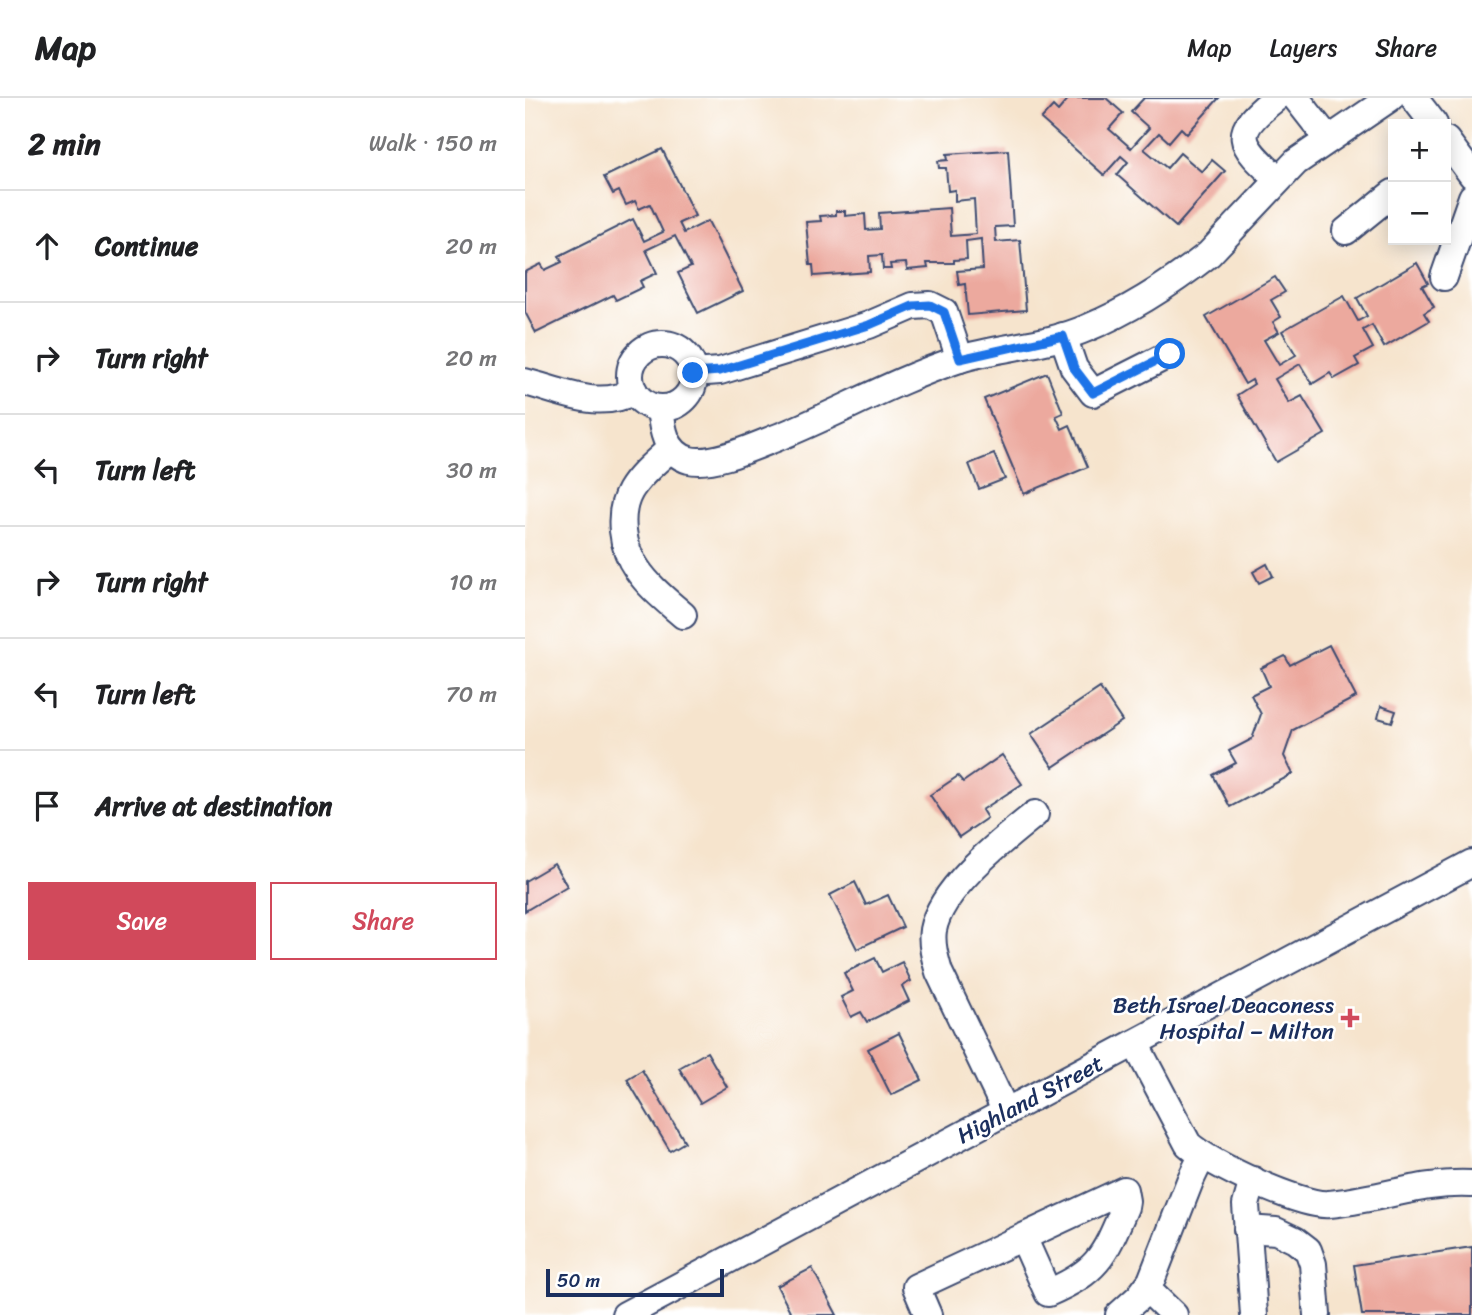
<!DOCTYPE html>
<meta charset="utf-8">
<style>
body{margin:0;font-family:Sriracha,sans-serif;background:#f6f6f6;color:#202124}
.controls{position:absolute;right:21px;top:21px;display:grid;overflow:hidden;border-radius:0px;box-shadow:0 4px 18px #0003}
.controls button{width:63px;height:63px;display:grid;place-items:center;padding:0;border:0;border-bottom:2px solid #e0e0e0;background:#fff;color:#202124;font:35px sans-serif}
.scale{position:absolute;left:21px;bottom:18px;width:178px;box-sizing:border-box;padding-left:7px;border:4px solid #1b2f5e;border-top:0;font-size:19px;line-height:24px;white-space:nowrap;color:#1b2f5e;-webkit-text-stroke:5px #fff;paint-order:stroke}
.stop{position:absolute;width:21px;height:21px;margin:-16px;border:5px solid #1a73e8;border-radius:50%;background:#fff}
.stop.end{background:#1a73e8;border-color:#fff;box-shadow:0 2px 7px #0008}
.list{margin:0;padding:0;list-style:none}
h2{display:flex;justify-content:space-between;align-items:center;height:91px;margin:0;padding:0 28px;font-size:30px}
h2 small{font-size:23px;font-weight:400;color:#757577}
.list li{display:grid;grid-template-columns:46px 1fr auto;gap:21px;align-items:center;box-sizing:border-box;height:112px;padding:0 28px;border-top:2px solid #e0e0e0}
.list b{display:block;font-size:26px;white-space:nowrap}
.list em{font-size:23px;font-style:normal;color:#757577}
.actions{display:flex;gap:14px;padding:21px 28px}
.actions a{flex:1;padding:16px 0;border:2px solid #d1495b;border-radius:0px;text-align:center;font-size:24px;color:#d1495b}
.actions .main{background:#d1495b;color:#fff}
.icon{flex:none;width:38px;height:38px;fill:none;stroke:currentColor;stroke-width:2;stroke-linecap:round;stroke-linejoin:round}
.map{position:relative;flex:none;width:947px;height:1217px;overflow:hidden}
header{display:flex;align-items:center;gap:42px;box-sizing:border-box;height:98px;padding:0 35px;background:#fff;border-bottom:2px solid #e0e0e0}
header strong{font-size:33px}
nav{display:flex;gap:38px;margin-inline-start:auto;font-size:24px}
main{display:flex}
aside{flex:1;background:#fff}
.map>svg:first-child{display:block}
.building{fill:#eca99e}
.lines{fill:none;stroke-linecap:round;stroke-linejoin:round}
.minor-casing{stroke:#3c4a6f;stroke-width:30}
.minor{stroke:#fff;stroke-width:26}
.route{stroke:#1a73e8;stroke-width:9}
.poi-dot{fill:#d1495b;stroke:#fff;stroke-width:2.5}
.labels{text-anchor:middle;stroke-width:5;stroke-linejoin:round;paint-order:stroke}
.poi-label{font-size:23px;fill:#1b2f5e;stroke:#fff;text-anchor:end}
.street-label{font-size:23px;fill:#1b2f5e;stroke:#fff}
</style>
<header>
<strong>Map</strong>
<nav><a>Map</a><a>Layers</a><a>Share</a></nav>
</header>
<main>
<aside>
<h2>2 min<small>Walk · 150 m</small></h2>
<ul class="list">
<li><svg class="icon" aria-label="ahead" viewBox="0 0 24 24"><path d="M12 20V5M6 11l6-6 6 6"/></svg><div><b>Continue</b></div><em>20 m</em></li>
<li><svg class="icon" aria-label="right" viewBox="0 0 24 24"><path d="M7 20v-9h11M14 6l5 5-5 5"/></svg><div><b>Turn right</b></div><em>20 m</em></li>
<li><svg class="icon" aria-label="left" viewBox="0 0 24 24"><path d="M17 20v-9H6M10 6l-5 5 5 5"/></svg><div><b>Turn left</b></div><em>30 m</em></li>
<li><svg class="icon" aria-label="right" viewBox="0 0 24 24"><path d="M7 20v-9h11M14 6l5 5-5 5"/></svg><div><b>Turn right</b></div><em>10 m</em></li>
<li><svg class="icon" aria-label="left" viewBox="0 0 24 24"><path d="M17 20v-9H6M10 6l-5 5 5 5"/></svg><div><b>Turn left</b></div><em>70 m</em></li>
<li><svg class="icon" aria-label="arrive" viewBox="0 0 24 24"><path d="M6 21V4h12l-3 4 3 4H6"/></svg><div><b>Arrive at destination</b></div></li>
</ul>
<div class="actions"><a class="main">Save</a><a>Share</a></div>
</aside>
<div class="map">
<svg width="947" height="1217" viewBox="0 0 947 1217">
<rect width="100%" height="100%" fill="#fff"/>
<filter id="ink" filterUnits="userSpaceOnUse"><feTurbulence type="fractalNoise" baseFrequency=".0143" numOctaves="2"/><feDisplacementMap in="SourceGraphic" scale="14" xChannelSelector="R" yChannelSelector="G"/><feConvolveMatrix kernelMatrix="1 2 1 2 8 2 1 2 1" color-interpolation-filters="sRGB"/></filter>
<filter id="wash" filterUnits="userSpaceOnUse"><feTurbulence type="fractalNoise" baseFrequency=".00686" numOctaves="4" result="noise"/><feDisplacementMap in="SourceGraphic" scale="28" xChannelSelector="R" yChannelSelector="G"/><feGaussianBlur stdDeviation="1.57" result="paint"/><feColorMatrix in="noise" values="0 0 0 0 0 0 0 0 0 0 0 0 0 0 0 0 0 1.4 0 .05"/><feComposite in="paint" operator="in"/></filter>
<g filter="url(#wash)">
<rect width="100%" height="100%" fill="#f6e4cd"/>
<g id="blocks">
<!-- building -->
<g class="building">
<path d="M544,0H581L598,15L584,31L606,50L624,30L606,14L619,0H694L662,36L656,30L644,44L634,35L619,51L642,70L655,55L677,74L687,62L700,73L651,129L592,77L603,64L596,58L579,77L516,21L528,8L533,13Z"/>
<path d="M137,51L170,118L154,125L159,135L183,123L218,193L173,215L153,175L166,169L150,138L121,152L132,175L115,183L118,189L91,202L88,197L11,235L0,214V174L16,166L20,172L37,164L34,158L108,121L119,143L138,134L125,106L114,111L110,103L101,107L94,93L88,96L79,79Z"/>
<path d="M483,52L488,128L470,129L471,144L495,142L501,212L443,217L440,186L434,187L432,173L458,171L456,141L441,143L442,161L429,162V165H402L403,170L382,172L381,165L365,166L366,171H358L357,157L344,158L345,174L289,178L288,167H285L281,124L296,123L295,118L311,117V113H320V118L340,116L341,132L355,131L354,115L424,110L426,138L451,136L449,101L430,103V92L423,93L421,70H414L413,63L423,62L422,56Z"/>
<path d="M892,165L903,185L897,188L909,209L899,215L904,223L859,249L847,227L838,232L848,250L830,260L834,267L809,281L805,275L787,286L775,266L750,281L764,305L777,298L800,336L751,364L712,297L729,286L727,282L720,286L681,219L750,179L760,194L746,202L756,219L748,224L754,234L739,242L754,267L771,257L757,233L819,198L833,223L842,218L832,200Z"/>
<path d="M522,275L538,315L531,318L537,331L545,327L563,369L499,396L459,301Z"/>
<path d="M469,356L480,381L454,391L444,366Z"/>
<path d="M742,466L748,478L734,485L728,474Z"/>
<path d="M804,547L831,599L768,632L759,658L768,676L705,709L688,677L711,665L704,653L727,641L736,616L726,597L744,588L736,570L760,558L765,567Z"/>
<path d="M575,590L597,623L528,669L506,636Z"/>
<path d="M856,608L871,613L867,624L853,620Z"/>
<path d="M477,657L497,686L457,712L462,720L434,739L405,697L433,678L438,684Z"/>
<path d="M29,766L42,788L0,813V783Z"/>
<path d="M330,784L341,807L363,797L378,829L332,851L305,797Z"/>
<path d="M350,860L357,874L377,864L386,883L377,888L384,903L342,924L336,914L326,919L316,899L328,893L319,875Z"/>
<path d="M374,935L397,982L366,997L343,951Z"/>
<path d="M182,954L202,989L175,1005L154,970Z"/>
<path d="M117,972L160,1044L145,1053L102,981Z"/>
<path d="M947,1149V1217H837L829,1167Z"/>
<path d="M287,1170L312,1217H267L252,1188Z"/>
</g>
</g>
</g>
<g filter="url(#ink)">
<use href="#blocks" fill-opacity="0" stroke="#3c4a6f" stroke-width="2"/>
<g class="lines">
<!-- minor casing -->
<g class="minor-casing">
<g id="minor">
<path d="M751,0C705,36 713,45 753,81"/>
<path d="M771,0L803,41"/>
<path d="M889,0L909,26"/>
<path d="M921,42L947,77"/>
<path d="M821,133L868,95"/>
<path d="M919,179L947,99"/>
<path d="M538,238L549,270L568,295L645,256"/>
<circle cx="137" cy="278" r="32"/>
<path d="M168,275L195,273L344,227L388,208L405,207L419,214L435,261"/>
<path d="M0,284C36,293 74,313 109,293"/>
<path d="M135,310C137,330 140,355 164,362C189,368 232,347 256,338C315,314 371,282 432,262C474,248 521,248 562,230C606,212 647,185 684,156L771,64L865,0"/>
<path d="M146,350C132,363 115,376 105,393C92,416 97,450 112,471C124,489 142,503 158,517"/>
<path d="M610,945L663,1046C683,1065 777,1109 804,1106C852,1102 898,1083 947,1086"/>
<path d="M481,1014L414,874C410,860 406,846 408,832C416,789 478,742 510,716"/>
<path d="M728,1082L721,1107L729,1217"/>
<path d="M722,1131L751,1133L770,1142L783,1152L788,1166L792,1217"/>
<path d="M622,1191L649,1217"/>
<path d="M100,1217L947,765"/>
<path d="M403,1217L391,1189L599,1092L601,1103L600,1109C579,1158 574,1173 523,1195L498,1139"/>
<path d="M594,1217L614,1199L626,1183L665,1083L677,1058"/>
</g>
</g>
<!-- minor -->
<use href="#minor" class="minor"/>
</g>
</g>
<g class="lines" filter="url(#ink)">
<!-- route -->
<path class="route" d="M168,275L195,273L344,227L388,208L405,207L419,214L435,261L538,238L549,270L568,295L645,256"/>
</g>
<!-- markers -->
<path class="poi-dot" d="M821.5 909.5h7v7h7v7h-7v7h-7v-7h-7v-7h7z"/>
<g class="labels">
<!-- poi labels -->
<g class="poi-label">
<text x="809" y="915">Beth Israel Deaconess<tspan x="809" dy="26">Hospital – Milton</tspan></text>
</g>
<!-- street labels -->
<g class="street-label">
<text transform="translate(505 1001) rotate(-28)" y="8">Highland Street</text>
</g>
</g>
</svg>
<div class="controls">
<button>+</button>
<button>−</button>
</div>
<div class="scale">50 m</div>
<div class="stop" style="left:645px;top:256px"></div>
<div class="stop end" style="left:168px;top:275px"></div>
</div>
</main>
